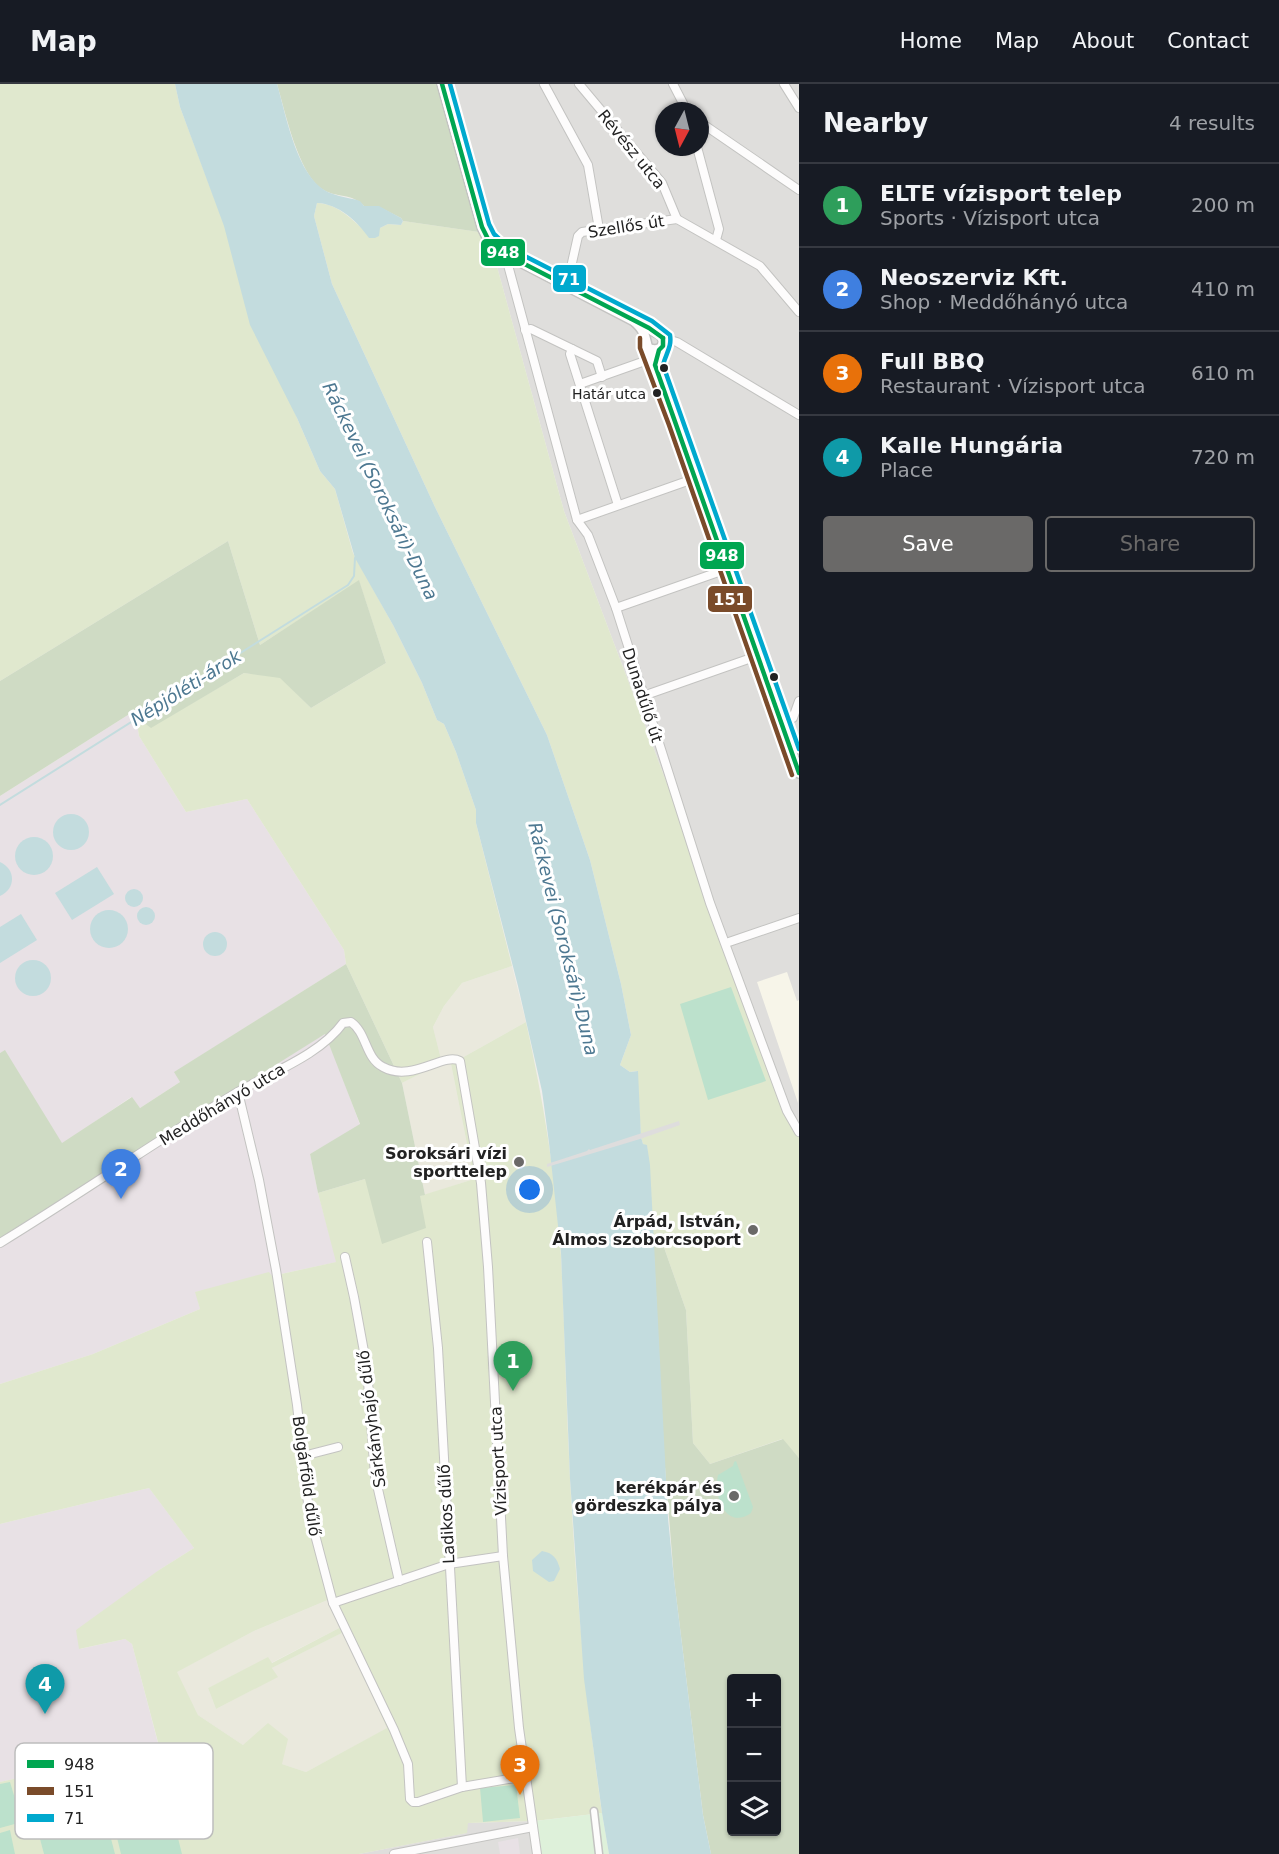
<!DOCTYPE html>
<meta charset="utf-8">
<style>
body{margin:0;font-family:"DejaVu Sans",sans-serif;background:#20242c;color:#f1f3f6}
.controls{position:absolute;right:18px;bottom:18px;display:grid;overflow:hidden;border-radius:6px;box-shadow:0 2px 4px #0004}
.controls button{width:54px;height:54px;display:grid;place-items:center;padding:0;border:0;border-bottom:2px solid #363941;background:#171b24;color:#f1f3f6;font:30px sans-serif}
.compass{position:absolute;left:655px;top:18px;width:54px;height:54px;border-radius:50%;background:#171b24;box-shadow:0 2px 4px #0004;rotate:187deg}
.you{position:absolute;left:530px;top:1106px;width:21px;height:21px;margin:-15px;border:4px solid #fff;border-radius:50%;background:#1a73e8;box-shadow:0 0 0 9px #1a73e833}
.badge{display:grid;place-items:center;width:39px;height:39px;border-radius:50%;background:#6a6968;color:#fff;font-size:20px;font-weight:700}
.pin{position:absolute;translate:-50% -50px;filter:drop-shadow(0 2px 3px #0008)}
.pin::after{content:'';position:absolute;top:32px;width:21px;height:18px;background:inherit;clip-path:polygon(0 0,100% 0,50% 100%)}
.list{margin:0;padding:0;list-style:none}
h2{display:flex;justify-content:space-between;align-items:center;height:78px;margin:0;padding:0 24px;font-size:26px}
h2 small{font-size:20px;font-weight:400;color:#9ea1a6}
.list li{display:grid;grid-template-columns:39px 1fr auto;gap:18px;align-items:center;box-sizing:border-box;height:84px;padding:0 24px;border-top:2px solid #363941}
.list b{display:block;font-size:22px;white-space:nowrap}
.list p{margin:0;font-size:20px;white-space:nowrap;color:#9ea1a6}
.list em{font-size:20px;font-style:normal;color:#9ea1a6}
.actions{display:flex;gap:12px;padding:18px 24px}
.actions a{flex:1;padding:14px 0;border:2px solid #6a6968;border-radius:6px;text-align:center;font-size:21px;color:#6a6968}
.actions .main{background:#6a6968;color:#fff}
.icon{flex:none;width:33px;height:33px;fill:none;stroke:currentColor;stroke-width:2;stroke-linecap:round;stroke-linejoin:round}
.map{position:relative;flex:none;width:799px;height:1770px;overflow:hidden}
header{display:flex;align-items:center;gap:36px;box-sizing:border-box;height:84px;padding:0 30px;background:#171b24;border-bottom:2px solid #363941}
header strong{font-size:28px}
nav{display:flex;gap:33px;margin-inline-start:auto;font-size:21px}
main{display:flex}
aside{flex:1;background:#171b24}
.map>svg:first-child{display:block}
.residential{fill:#dfdedc;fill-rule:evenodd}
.industrial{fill:#e8e1e5}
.education{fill:#f7f5e9}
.farmland{fill:#eae9dd}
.grass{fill:#e0e8ce;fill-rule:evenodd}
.forest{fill:#cfdbc4;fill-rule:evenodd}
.park{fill:#def1da}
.pitch{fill:#bce1cc}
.water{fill:#c3dcde}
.pier{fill:#dedddd}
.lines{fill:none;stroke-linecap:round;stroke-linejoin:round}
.stream{stroke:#c3dcde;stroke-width:2}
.pedestrian-casing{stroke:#c3c3c1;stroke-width:9}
.minor-casing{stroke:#c3c3c1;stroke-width:10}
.tertiary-casing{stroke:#c3c3c1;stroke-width:12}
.pedestrian{stroke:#fdfcfc;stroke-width:6}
.minor{stroke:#fdfcfc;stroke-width:8}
.tertiary{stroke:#fdfcfc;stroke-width:9}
.bus-1-casing{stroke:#fff;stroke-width:9}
.bus-2-casing{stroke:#fff;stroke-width:9}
.bus-3-casing{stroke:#fff;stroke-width:9}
.bus-1{stroke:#00a651;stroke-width:4.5}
.bus-2{stroke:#7a4b2a;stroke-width:4.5}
.bus-3{stroke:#00a9ce;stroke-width:4.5}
.bus-dot{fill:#222;stroke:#fff;stroke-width:2}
.poi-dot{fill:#6a6968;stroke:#fff;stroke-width:2}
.labels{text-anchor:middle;stroke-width:6;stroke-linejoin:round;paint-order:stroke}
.bus-label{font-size:14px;fill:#222;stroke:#fff;text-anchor:end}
.street-label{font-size:16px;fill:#222;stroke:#fff}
.poi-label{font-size:16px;font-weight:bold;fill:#222;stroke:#fff;text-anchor:end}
.water-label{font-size:18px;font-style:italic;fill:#4d7891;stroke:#fff}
.key{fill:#fff;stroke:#bdbdbd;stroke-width:1.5}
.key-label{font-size:16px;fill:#222}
.line-badge{stroke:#fff;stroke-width:2}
.badge-label{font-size:16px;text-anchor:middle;font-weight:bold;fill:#fff}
</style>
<header>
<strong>Map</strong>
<nav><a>Home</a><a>Map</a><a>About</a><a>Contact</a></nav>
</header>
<main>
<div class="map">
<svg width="799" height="1770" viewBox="0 0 799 1770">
<rect width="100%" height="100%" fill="#f0eeeb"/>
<!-- residential -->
<g class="residential">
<path d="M442,0H799V1049L564,427L496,179L479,148ZM664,27H700V63H664Z"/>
<path d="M535,1737L541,1770H359L466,1749L467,1739Z"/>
</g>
<!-- industrial -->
<g class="industrial">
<path d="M131,629L136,633L139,652L186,728L247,715L344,866L346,880L175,988L180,998L140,1024L131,1013L62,1060L5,967L0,969V712Z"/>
<path d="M326,949L360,1041L310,1070L318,1109L337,1178L196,1208L200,1225L93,1270L0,1300V1154Z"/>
<path d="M149,1404L194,1464L159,1486L80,1565L125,1555L132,1560L159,1663L0,1698V1440Z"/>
<path d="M518,1754L520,1770H500L498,1758Z"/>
</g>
<!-- education -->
<path class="education" d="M787,888L797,917L799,916L798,1019L757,898Z"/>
<!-- farmland -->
<g class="farmland">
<path d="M512,882L526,938L451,980L474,1095L425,1111L402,999L442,979L433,943L444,922L462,899Z"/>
<path d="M330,1515L341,1543L271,1579L268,1574L208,1604L216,1625L277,1593L272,1584L344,1548L388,1644L306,1688L282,1680L243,1661L198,1631L176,1588L254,1547Z"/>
</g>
<!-- grass -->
<g class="grass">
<path d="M0,0H175L180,23L297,334L320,387L335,405L353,469L393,541L422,599L437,636L444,640L456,668L476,726V739L512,882L462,899L444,922L433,943L442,979L402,999L346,880L344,866L247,715L186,728L139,652L136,633L131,629L151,643L244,589L280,593L311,624L386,579L359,497L260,561L228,457L0,597Z"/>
<path d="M317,119C337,120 349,133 363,145L380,144L388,140L401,141L403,137L479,148L496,179L564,427L799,1049V1374L782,1355L710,1380L693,1359L686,1226L660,1152H653L647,1062L643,1060L641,1053L637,987L630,988L620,981L631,951L621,900L590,776L547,651L435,423L332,200L314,132Z"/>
<path d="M526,938C543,1015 556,1093 561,1172C565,1246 566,1320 570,1394C576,1506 586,1618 602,1729L535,1737L468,1739L467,1749L359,1770H0V1698L159,1662L132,1560L125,1555L79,1565L76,1546L159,1486L194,1464L149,1404L0,1440V1300L93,1270L200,1225L195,1208L269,1188L272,1192L336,1178L318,1109L365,1095L420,1112L474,1095L451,980ZM330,1515L341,1543L272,1579L268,1573L208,1604L216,1625L278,1593L272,1584L344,1548L387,1644L306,1688L282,1680L288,1655L268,1639L243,1661L198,1631L177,1588L254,1547Z"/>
</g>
<!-- forest -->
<g class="forest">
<path d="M277,0H442L479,148L403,137L401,134L379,123L364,122C353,109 335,114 322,105C298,89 285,27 277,0Z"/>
<path d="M228,457L260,561L359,496L386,579L311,624L280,594L244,589L151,644L131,629L0,712V597Z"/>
<path d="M346,880L402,999L425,1111L420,1112L426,1144L382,1160L365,1095L318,1109L310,1070L360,1040L325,950L0,1154V969L5,966L62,1059L132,1013L140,1024L180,998L174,988Z"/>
<path d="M653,1152H660L686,1226L693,1359L710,1380L783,1355L799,1374V1770H711L703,1731L674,1495L664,1371ZM732,1594H776V1748H732Z"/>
</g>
<!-- park -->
<path class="park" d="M602,1729L609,1770H541L535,1737Z"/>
<!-- pitch -->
<g class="pitch">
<path d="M731,903L766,997L708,1016L680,920Z"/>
<path d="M736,1377L753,1423L751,1429C725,1447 713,1410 718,1391L733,1382L734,1378Z"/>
<path d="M158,1674L182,1770H121L101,1688Z"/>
<path d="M94,1689L115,1770H44L27,1706Z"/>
<path d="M10,1698L22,1738L0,1744V1700Z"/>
<path d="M516,1701L520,1734L483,1738L480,1704Z"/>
<path d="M10,1746L15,1770H0V1749Z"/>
</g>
<!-- water -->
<g class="water">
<path d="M175,0H277C286,31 295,82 320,103C330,112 348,113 360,117L364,122H379L401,134L403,137L401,141L388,140L380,144L379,152L375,154H369C357,137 339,120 317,119L314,132L332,200L435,423L547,651L590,776L621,900L631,951L620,981L630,988L638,987L641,1053L643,1060L647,1061L650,1081L668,1434L674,1495L703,1731L711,1770H609L602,1729L584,1595L570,1395L561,1169L549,1059L542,1007L518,902L476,739V726L456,668L444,640L437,636L422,599L393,541L355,474L335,405L320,387L297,334L250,241L224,142L180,23Z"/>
<circle cx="71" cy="748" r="18"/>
<circle cx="34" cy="772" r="19"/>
<path d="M0,778C16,785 16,805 0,812Z"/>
<path d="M97,783L114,810L72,836L55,809Z"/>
<circle cx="134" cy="814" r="9"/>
<circle cx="146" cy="832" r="9"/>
<circle cx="109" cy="845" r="19"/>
<path d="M21,830L37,856L0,879V843Z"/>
<circle cx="215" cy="860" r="12"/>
<circle cx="33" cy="894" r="18"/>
<path d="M542,1467C553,1469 557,1474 560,1485L554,1497L549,1498L533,1487L532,1476Z"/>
</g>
<!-- pier -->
<path class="pier" d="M679,1037L680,1041L640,1055L547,1083V1080L587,1067L589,1065L590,1066Z"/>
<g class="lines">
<!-- stream -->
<path class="stream" d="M0,721L348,501L354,492L355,474"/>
<!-- pedestrian casing -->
<g class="pedestrian-casing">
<path id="pedestrian" d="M594,1727L599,1770"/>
</g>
<!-- minor casing -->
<g class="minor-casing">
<g id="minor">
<path d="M544,0L588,81L599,145"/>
<path d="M579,0L662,99L677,135"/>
<path d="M673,0L687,27"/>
<path d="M784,0L799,24"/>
<path d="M700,38L799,106"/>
<path d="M697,63L719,145L716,156"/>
<path d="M505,170L577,436L588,451L616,524L710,819L787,1027L799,1048"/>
<path d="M567,201L578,152L582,148L677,135L760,182L799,228"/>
<path d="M525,246L531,245L597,277L602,293"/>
<path d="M663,254L677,258L799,331"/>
<path d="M572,265L570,270L618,421"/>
<path d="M580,300L645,277"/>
<path d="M577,436L696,394"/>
<path d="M616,524L727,485"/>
<path d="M643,612L757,572"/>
<path d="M781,640L793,634L799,617"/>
<path d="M726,859L799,834"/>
<path d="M238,1008L259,1096L276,1186L297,1321L309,1428L333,1519L394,1646L408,1680L410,1715L413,1718H418L462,1703L526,1692"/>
<path d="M427,1158L438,1264L462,1703"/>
<path d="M0,1159C80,1110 156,1057 236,1009C270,989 320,971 343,939L351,938C367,949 365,974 383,983C412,999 443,968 460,977L481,1099L488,1183L503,1472L519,1644L537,1770"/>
<path d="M345,1173L354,1213L367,1284L375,1392L399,1497"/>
<path d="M303,1372L338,1363"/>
<path d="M333,1519L449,1480L503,1472"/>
<path d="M394,1770L533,1743"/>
</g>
</g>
<!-- tertiary casing -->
<g class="tertiary-casing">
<g id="tertiary">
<path d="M442,0L482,143L488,155L505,170L661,251L664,258L661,264L656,266L649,265"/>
<path d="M634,237C644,246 644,249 647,261L676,338L799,689"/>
</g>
</g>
<!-- pedestrian -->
<use href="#pedestrian" class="pedestrian"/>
<!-- minor -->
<use href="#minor" class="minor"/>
<!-- tertiary -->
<use href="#tertiary" class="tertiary"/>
<!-- bus-1 casing -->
<g class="bus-1-casing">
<g id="bus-1">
<path d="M442,0L482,143L488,155L505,170L649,244L663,254"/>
<path d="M663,254V262L659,266L655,281L799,689"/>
</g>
</g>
<!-- bus-2 casing -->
<g class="bus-2-casing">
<path id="bus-2" d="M640,254V264L669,341L792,691"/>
</g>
<!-- bus-3 casing -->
<g class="bus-3-casing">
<path id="bus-3" d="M450,0L489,140L494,150L509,164L652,237L670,251C672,263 666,269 663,281L799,665"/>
</g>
<!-- bus-1 -->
<use href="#bus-1" class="bus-1"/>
<!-- bus-2 -->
<use href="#bus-2" class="bus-2"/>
<!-- bus-3 -->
<use href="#bus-3" class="bus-3"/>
</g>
<!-- markers -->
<g class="bus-dot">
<circle cx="664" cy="284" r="5"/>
<circle cx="657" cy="309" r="5"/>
<circle cx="774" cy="593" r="5"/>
</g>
<g class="poi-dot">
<circle cx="519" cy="1078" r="6"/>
<circle cx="753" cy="1146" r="6"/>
<circle cx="734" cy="1412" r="6"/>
</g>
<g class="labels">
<!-- bus labels -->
<g class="bus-label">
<text x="646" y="315">Határ utca</text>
</g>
<!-- street labels -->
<g class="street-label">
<text transform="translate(632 65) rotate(51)" y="6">Révész utca</text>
<text transform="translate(626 142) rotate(-9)" y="6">Szellős út</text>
<text transform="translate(643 611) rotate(72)" y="6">Dunadűlő út</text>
<text transform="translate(222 1020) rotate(-31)" y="6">Meddőhányó utca</text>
<text transform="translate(371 1335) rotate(-97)" y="6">Sárkányhajó dűlő</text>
<text transform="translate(498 1377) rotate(-93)" y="6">Vízisport utca</text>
<text transform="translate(307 1392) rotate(82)" y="6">Bolgárföld dűlő</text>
<text transform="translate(446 1430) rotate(-93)" y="6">Ladikos dűlő</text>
</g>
<!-- poi labels -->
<g class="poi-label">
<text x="507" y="1075">Soroksári vízi<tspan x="507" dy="18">sporttelep</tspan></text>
<text x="741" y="1143">Árpád, István,<tspan x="741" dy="18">Álmos szoborcsoport</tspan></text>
<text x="722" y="1409">kerékpár és<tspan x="722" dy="18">gördeszka pálya</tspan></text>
</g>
<!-- water labels -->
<g class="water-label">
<text transform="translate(380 407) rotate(64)" y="6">Ráckevei (Soroksári)-Duna</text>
<text transform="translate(186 604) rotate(-32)" y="6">Népjóléti-árok</text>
<text transform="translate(563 855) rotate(76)" y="6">Ráckevei (Soroksári)-Duna</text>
</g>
</g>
<!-- legend -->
<rect x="15" y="1659" width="198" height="96" rx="9" class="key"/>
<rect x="27" y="1676" width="27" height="8" fill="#00a651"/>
<rect x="27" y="1703" width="27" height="8" fill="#7a4b2a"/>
<rect x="27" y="1730" width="27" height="8" fill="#00a9ce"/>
<g class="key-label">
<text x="64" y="1686">948</text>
<text x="64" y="1713">151</text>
<text x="64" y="1740">71</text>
</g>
<g class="line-badge">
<rect x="480" y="154" width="46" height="29" rx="6" fill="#00a651"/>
<rect x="552" y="180" width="35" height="29" rx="6" fill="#00a9ce"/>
<rect x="699" y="457" width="46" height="29" rx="6" fill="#00a651"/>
<rect x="707" y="501" width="46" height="28" rx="6" fill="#7a4b2a"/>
</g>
<g class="badge-label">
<text x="503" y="174">948</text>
<text x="569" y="201">71</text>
<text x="722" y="477">948</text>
<text x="730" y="521">151</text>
</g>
</svg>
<div class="controls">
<button>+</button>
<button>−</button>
<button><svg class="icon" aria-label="layers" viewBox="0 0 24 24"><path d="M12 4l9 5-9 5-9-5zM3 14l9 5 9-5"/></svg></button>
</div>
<svg class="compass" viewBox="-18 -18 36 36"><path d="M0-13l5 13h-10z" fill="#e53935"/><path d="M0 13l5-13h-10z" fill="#9ea1a6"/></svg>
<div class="you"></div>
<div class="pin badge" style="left:513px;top:1307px;background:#2e9e5b">1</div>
<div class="pin badge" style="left:121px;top:1115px;background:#3f7fe0">2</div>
<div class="pin badge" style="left:520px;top:1711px;background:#e8710a">3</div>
<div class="pin badge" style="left:45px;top:1630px;background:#0f9aa8">4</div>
</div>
<aside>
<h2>Nearby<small>4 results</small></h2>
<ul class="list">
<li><span class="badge" style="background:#2e9e5b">1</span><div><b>ELTE vízisport telep</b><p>Sports · Vízisport utca</p></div><em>200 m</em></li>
<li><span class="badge" style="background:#3f7fe0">2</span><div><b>Neoszerviz Kft.</b><p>Shop · Meddőhányó utca</p></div><em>410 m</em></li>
<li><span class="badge" style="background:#e8710a">3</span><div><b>Full BBQ</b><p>Restaurant · Vízisport utca</p></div><em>610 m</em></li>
<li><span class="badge" style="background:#0f9aa8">4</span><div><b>Kalle Hungária</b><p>Place</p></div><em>720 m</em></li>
</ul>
<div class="actions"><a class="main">Save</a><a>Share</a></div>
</aside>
</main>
